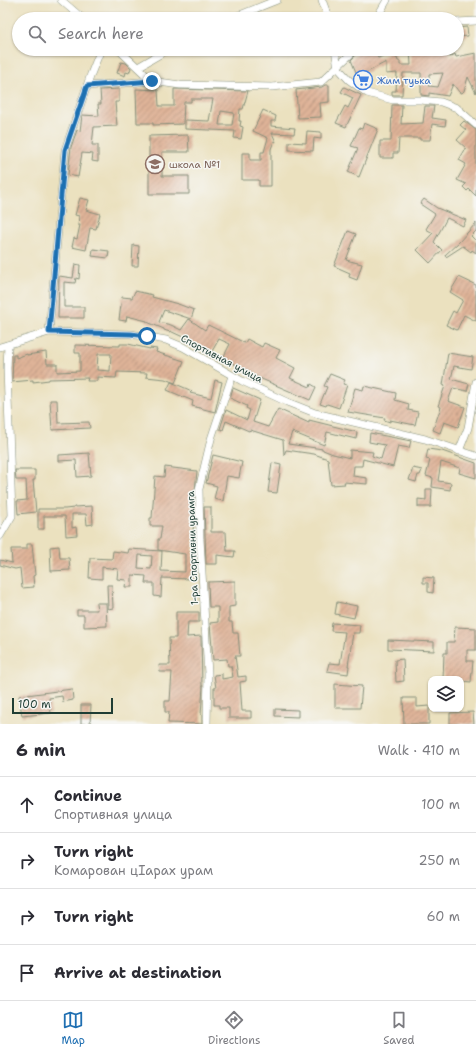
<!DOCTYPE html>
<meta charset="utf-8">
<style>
body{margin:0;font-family:"Shantell Sans",sans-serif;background:#f2f2f3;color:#2b2b33}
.controls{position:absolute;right:12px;bottom:12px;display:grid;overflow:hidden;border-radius:8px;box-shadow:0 1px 3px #0004}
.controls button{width:36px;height:36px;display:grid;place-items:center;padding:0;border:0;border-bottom:1px solid #e1e1e2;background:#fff;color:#2b2b33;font:20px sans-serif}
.scale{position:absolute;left:12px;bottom:10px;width:101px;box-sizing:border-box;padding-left:4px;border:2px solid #1f3d34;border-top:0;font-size:11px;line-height:14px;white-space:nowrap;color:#1f3d34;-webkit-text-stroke:3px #f6f6f2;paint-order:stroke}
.stop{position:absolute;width:12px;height:12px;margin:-9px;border:3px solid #1f6fb2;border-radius:50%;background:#fff}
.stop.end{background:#1f6fb2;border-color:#fff;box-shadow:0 1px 4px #0008}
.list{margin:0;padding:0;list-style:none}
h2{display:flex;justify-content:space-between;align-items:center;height:52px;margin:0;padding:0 16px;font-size:17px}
h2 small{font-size:13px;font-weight:400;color:#7c7c81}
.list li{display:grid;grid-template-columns:26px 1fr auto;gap:12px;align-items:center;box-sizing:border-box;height:56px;padding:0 16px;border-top:1px solid #e1e1e2}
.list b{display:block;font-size:15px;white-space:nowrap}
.list p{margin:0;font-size:13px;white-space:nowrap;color:#7c7c81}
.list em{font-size:13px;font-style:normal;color:#7c7c81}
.icon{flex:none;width:22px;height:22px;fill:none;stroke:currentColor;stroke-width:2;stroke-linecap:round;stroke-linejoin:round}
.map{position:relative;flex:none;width:476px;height:724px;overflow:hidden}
.search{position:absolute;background:#fff;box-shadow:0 1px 3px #0004;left:12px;right:12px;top:12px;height:44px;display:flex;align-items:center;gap:10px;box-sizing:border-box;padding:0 14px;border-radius:22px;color:#7c7c81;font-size:15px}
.sheet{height:276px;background:#fff}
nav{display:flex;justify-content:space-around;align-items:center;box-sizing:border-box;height:56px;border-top:1px solid #e1e1e2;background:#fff;font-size:11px;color:#7c7c81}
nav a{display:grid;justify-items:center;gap:2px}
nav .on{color:#1f6fb2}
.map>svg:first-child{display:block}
.building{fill:url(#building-hatch);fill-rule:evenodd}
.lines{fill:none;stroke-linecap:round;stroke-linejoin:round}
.minor-casing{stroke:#858f7a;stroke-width:8}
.minor{stroke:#fff;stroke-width:7}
.route{stroke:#1f6fb2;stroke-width:5}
.labels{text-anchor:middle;stroke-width:3;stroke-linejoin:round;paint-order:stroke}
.shop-label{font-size:10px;fill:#366cbe;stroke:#f6f6f2;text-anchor:start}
.education-label{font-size:10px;fill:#785e54;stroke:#f6f6f2;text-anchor:start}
.street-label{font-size:10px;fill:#1f3d34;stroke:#f6f6f2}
</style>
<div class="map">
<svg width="476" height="724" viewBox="0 0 476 724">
<defs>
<pattern id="building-hatch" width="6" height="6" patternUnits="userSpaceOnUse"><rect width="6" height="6" fill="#dfb398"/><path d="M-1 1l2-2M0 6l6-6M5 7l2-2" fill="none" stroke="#b4937d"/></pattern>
</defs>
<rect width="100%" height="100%" fill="#f6f6f2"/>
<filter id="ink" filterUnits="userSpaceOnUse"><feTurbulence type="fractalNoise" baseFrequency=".025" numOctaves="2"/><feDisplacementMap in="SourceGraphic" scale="8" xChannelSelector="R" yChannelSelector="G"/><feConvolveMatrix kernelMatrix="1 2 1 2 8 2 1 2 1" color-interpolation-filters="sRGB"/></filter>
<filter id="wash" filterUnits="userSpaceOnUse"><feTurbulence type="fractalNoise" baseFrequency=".012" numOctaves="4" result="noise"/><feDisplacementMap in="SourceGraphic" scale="16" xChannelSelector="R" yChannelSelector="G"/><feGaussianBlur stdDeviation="0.9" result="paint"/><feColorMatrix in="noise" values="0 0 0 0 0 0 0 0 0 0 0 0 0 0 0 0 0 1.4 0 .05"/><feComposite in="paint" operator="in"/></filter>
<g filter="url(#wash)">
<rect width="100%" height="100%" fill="#ebe1bf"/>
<g id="blocks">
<!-- building -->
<g class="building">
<path d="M467,27L468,36L457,37V28Z"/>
<path d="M365,49H373L378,58L388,54L386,49H393L398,61H400V65H411L410,49H426V50L447,49L450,57L455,54L456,57L476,53V93L468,77L464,91L462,93L459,92L453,84L448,96L429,93V96L421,95V73H403L402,95H392V91H396L397,73L386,74V62L358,77L351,60L360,51ZM443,73L438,87L429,86V74Z"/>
<path d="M121,62L126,63L131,68L129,73L126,72L125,76L117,73Z"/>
<path d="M325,85H329V102L320,103L321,117L298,118L296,90L322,87Z"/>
<path d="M344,87L361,95L346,127L336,123L345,106L348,108L353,98L341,92Z"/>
<path d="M119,89V102H115L117,126L94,127L92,145H98V162L92,161L93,154L82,153L78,177L68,175L71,147L77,130L80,131L82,115L99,116L98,104H101L100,90Z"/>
<path d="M136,89L158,90L159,106H174V89L248,91L243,109H240L239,121H241L240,126L243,127L241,139L234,138L235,131L185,129V120L209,121L213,99H191V102H184L183,124L153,125V123H137ZM221,111L234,113L232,125H219Z"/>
<path d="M392,105H402L401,124L423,123L425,106H434L432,118L446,120L445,126L432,124L430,140H420V138H399L398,153H393V158H380V141H391Z"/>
<path d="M263,110L276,116L275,121H271V126L295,128L294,134L272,133L276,142L274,141L271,149V186H259V180H242V153H250V160H261V152H264L268,138L253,131Z"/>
<path d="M464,121L476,130V196L469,189L467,191L463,187L466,184L457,180L466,164L459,160L466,148L457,140L466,130L460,125Z"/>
<path d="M364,123L378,129L359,177L348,172L358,148L351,146L359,128L362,129Z"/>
<path d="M307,131L321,132V139L314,138L313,151L289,150V142L306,143Z"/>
<path d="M188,135L189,152H162V176H189V194H149V136Z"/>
<path d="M80,198L89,200L86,210L100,214L96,229L90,228L86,250L72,247L74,238L77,239L80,225H78L79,216L75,215Z"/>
<path d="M424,199L437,208L466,220L463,226L447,218L434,242L442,250L430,263L417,250L433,233L426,229L435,214L420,204Z"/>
<path d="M476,223V231L471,236L476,241V253L472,250L471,252L463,246L446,257L445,255L459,242Z"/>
<path d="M348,231L356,234L346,260L362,264L357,280L349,277L350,273L334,266Z"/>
<path d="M133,245L139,246L138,266H132Z"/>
<path d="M93,249L109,251L108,258L92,256Z"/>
<path d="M75,264L80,265L79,279L76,278L75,283L64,282V307H84V318H58L59,276L73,278Z"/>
<path d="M459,277L476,285V321L464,315L457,330L446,325L453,311L456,313L463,300L450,292Z"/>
<path d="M135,291L153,295L152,297L178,304L194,310L191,319L164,310L159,322L171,325L181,330L189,319L205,330L208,325L245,343L247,339L262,347L264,343L280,350L276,358L295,368L290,378L310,387L311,384L316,387L310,400L250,374L251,372L232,363L231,365L222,360L230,344L219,339L211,353L183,336V337L170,331V332L164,330V329L147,322V321L127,316L126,321L119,320L122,297L132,298Z"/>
<path d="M120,344H128L150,349V348L157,349L156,352L184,361L175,383L165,379L146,377L147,373L117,372L116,378L97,377V381H87L88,378L49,379V380L33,382V380L12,382L13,355H16V358L27,354V355L46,352L47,364H57V372L80,371V353H75V345L120,346ZM98,354H111L110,371L97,370Z"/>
<path d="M448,353L473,357L471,369L454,366L451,379L469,384L467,391L453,388L448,401L465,407L458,427L444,422L440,433L433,430L441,407L438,406L445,386L443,385Z"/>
<path d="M330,374L345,380L343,384L347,385L339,408L327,404L326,406L320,404L327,387L324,386Z"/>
<path d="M215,380L222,382L215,412L192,406L193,401L167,390L171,382L192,391L190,393L211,398Z"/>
<path d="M364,386L396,393L395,400L409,404L408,410L418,412L415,425L390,420V422L384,420L385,418L348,412L355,388L363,390Z"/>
<path d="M233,388L260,400L253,422L268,427L278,409L309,423V420L357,432L356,439L327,432L324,445L292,432L288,444L323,449V450L333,454L350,458V450L373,452L372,456L381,459L385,445L369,442L370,433L411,441L409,448L398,446L393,467L363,459L362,466H354L353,476L367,478V484L344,482L345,484L331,485L328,459L314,454L286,450L284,455L283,440L250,430L249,431L226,421L223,430L220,429L226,410L247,420L250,410L246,408L247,406L230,398Z"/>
<path d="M50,400H57L58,423L89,422L90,428L52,430Z"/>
<path d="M428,449L442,451L476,463V478L459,473L460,468L441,462L438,481L451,483L450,490L432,487L433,478L426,476L430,460L426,459Z"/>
<path d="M89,453L91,476L77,477L76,460L59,461V455Z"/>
<path d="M213,455L242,462L239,478L227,476L223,501L214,499L217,486L206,483Z"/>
<path d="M272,463L281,465L277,493L268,492Z"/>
<path d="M165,467L197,471L192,521H194L193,530H194L193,562H196V573H191V579L162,578L161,597L154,596V583H145L146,576L132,575V587H125L126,580L117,579L118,569L102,567V579L89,578L90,558L112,559L113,551L128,553L129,549L162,551L161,571L185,572V554L158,550V539H160L162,526H150V518H152L155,476L164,477ZM139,555L152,556L151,569L138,568Z"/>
<path d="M413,468L422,470L420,475H418L416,482L409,480Z"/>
<path d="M15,470H35V480H33L36,512L18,514L17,501L27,500L26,480H16Z"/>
<path d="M426,489H432L431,507H418V499L426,500Z"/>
<path d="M92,506L93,524L87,525L86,514H72V528L76,527L77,535L66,536L65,516H44V529H38V509H65L74,508V507Z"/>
<path d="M204,507H211V532H226L227,551H235L234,557L217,555V564H206Z"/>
<path d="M27,544H32L35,575L33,576L34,587L22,588L20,568L15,569L0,565V560L12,563L11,549H27Z"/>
<path d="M59,546L60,558H69L70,570L51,571L50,547Z"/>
<path d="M423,577L434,578L433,593L428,592V583H423Z"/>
<path d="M235,581V606L229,607V622H232L233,633H238L240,656H235L238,677L246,676V681L240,682L242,711H251V718H229V708H219V705H214V688H216L214,675L222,674V679L233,677L231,666H228L227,659L213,660L210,623L218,622V607H209L208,582Z"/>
<path d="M107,585H112L113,608L108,609Z"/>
<path d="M337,602L357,606L354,618L335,614Z"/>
<path d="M96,603H106L107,626L84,627V615H77V610H97Z"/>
<path d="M176,612H199V622H188L187,637L201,636L202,686H203L201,715H202V724L168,723L169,712H165V701H170L172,672H160L159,665H170L169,638H176Z"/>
<path d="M332,623L360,625L359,633H353L348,666H349L348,674L327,671L329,663L340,664L345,632L331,631Z"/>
<path d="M455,627L476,628V650H467V661H473L471,682L461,681V679H443L444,653H447V642H454Z"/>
<path d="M388,640L434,642V651L388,649Z"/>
<path d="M403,659L404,681L396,682L395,660Z"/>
<path d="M335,684L362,686L360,708H335Z"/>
<path d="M72,689L73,700L63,702L62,696L49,698L51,713L22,716L19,696Z"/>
<path d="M403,698H417V707L429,706V724H404Z"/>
<path d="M81,705H91L90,724H81Z"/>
<path d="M275,709L298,710V717L275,716Z"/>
<path d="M473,712L474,724H450V713Z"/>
</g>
</g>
</g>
<g filter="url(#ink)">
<use href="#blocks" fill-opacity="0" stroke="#858f7a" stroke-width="1"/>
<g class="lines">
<!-- minor casing -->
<g class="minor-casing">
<g id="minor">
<path d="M61,0L83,19"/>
<path d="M322,0L329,19"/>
<path d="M230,19L277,0"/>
<path d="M376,19L387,0"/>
<path d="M457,22L476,21"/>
<path d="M118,49L152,81L180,85L272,87L321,82L356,49"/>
<path d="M335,49L338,68"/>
<path d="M138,67L169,49"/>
<path d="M338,68L349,80L367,93L393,100H420L441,102L457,108L476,125"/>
<path d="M87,86L152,81"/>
<path d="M49,332L65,150L91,74L101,49"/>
<path d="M0,347L49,332L131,334L166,340L183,347L242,381L287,402L315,413L425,439L476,456"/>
<path d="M459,451L468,428L476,382"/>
<path d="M0,536L12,516L7,368L8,345"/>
<path d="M207,724L208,674L200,539L199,489L211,439L232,376"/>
</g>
</g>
<!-- minor -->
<use href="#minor" class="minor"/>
</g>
</g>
<g class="lines" filter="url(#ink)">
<!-- route -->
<path class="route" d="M147,336L131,334L49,332L65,150L87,86L152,81"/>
</g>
<!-- icons -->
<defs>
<g id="supermarket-ring" transform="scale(1)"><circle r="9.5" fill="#f6f6f2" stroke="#3f7fe0" stroke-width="1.5"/><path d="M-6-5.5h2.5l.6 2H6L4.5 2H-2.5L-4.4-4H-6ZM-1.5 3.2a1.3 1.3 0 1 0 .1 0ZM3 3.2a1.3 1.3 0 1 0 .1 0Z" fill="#3f7fe0"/></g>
<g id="school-ring" transform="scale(1)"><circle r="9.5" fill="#f6f6f2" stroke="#8d6e63" stroke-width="1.5"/><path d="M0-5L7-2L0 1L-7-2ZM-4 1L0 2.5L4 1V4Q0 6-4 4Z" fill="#8d6e63"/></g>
</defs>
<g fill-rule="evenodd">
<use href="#supermarket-ring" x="363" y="80"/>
<use href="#school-ring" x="155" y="164"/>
</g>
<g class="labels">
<!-- shop labels -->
<g class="shop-label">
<text x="377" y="84">Жим туька</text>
</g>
<!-- education labels -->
<g class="education-label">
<text x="169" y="168">школа №1</text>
</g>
<!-- street labels -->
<g class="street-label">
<text transform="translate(222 358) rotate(28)" y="4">Спортивная улица</text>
<text transform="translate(192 548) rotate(-92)" y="4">1-ра Спортивни урамга</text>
</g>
</g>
</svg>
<div class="controls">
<button><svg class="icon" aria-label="layers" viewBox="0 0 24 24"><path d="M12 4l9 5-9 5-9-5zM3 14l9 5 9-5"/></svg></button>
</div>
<div class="scale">100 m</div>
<div class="stop" style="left:147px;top:336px"></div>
<div class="stop end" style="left:152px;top:81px"></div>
<div class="search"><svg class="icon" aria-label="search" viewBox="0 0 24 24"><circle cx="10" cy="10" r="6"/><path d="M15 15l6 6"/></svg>Search here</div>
</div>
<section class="sheet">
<h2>6 min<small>Walk · 410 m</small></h2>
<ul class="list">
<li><svg class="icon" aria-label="ahead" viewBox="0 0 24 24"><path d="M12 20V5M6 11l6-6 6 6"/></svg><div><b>Continue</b><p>Спортивная улица</p></div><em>100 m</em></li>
<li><svg class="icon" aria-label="right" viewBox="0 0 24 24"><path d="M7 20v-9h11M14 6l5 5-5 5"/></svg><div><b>Turn right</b><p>Комарован цIарах урам</p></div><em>250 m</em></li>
<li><svg class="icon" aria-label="right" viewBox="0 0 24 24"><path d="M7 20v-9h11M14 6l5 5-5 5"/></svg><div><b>Turn right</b></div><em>60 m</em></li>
<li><svg class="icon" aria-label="arrive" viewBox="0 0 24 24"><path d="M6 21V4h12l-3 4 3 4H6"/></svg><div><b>Arrive at destination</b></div></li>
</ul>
</section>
<nav>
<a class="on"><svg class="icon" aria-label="map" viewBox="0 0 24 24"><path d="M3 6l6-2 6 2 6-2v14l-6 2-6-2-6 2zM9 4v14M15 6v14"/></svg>Map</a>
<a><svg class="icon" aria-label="directions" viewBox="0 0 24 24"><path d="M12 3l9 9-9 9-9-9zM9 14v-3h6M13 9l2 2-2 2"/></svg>Directions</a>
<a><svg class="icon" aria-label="saved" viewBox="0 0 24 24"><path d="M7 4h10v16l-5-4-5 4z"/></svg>Saved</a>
</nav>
